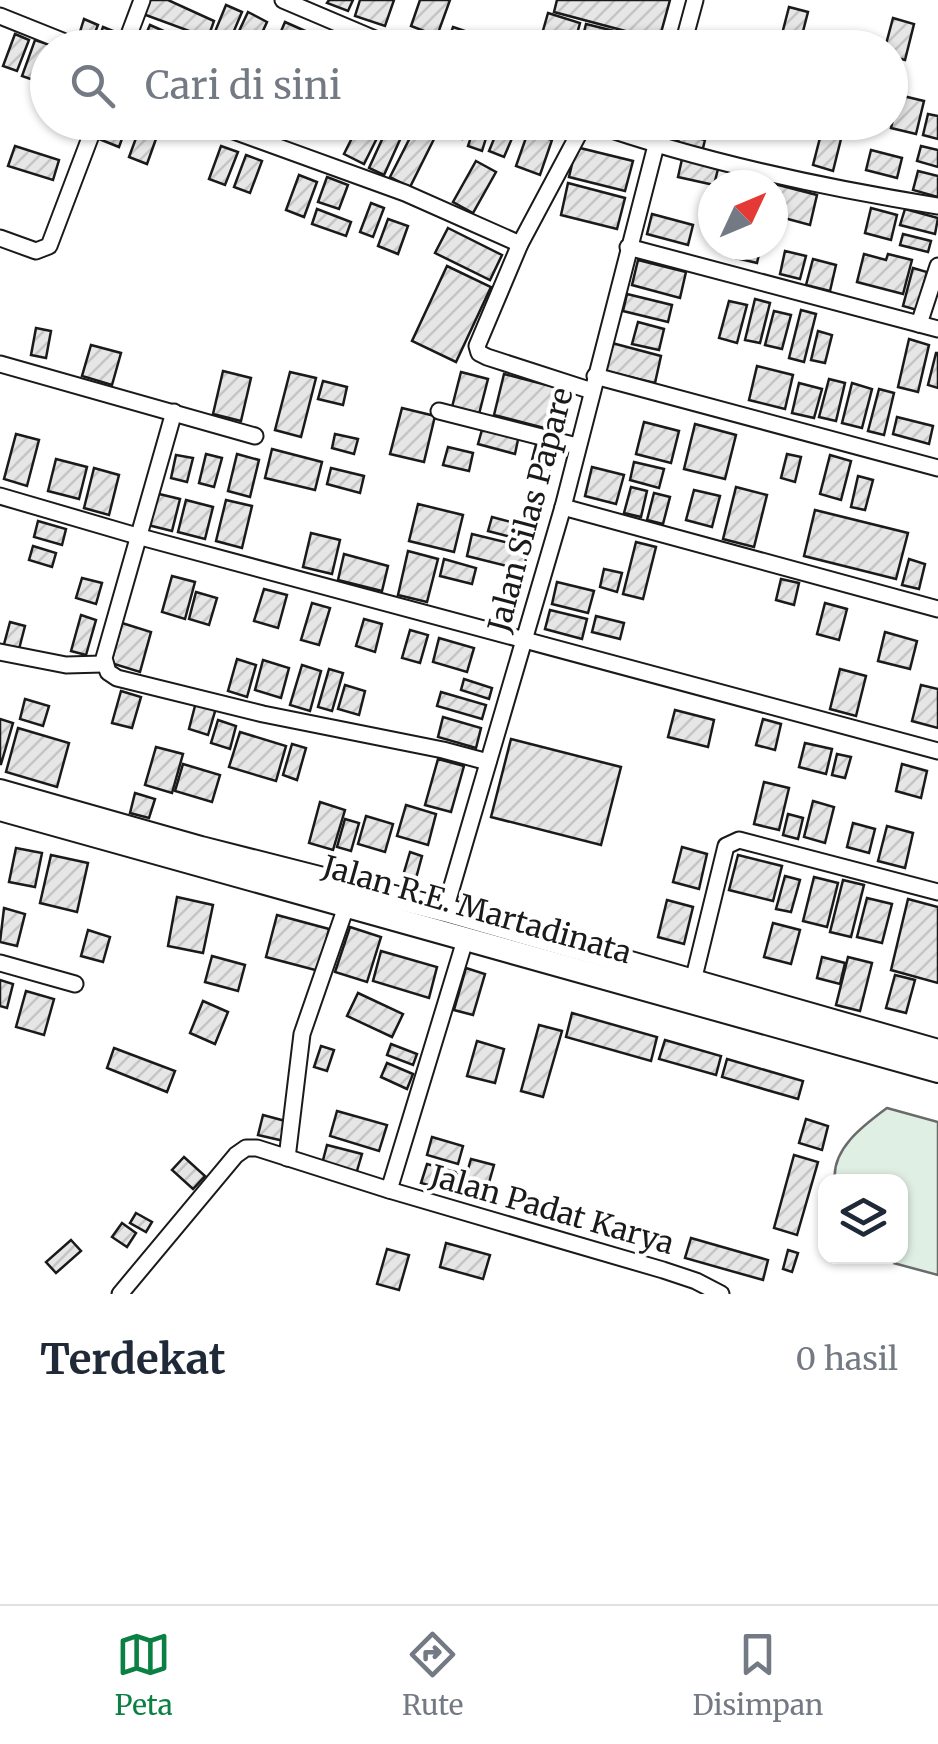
<!DOCTYPE html>
<html lang="id">
<style>
body{margin:0;font-family:Merriweather,serif;background:#f2f2f3;color:#1f2937}
.controls{position:absolute;right:30px;bottom:30px;display:grid;overflow:hidden;border-radius:20px;box-shadow:0 2px 8px #0004}
.controls button{width:90px;height:90px;display:grid;place-items:center;padding:0;border:0;border-bottom:2px solid #e0e1e3;background:#fff;color:#1f2937;font:50px sans-serif}
.compass{position:absolute;left:698px;top:170px;width:90px;height:90px;border-radius:50%;background:#fff;box-shadow:0 2px 8px #0004;rotate:46deg}
.list{margin:0;padding:0;list-style:none}
h2{display:flex;justify-content:space-between;align-items:center;height:130px;margin:0;padding:0 40px;font-size:42px}
h2 small{font-size:32px;font-weight:400;color:#747a83}
.icon{flex:none;width:55px;height:55px;fill:none;stroke:currentColor;stroke-width:2;stroke-linecap:round;stroke-linejoin:round}
.map{position:relative;flex:none;width:938px;height:1294px;overflow:hidden}
.search{position:absolute;background:#fff;box-shadow:0 2px 8px #0004;left:30px;right:30px;top:30px;height:110px;display:flex;align-items:center;gap:25px;box-sizing:border-box;padding:0 35px;border-radius:55px;color:#747a83;font-size:38px}
.sheet{height:310px;background:#fff}
nav{display:flex;justify-content:space-around;align-items:center;box-sizing:border-box;height:140px;border-top:2px solid #e0e1e3;background:#fff;font-size:28px;color:#747a83}
nav a{display:grid;justify-items:center;gap:5px}
nav .on{color:#0b8043}
.map>svg:first-child{display:block}
.pitch{fill:#e0efe3;stroke:#6a6a6a;stroke-width:2.5}
.building{fill:url(#building-hatch);stroke:#1a1a1a;stroke-width:2.5}
.lines{fill:none;stroke-linecap:round;stroke-linejoin:round}
.minor-casing{stroke:#1a1a1a;stroke-width:19}
.highway-casing{stroke:#1a1a1a;stroke-width:26}
.minor{stroke:#fff;stroke-width:15}
.highway{stroke:#fff;stroke-width:22}
.labels{text-anchor:middle;stroke-width:8;stroke-linejoin:round;paint-order:stroke}
.street-label{font-size:30px;fill:#1a1a1a;stroke:#fff}
</style>
<div class="map">
<svg width="938" height="1294" viewBox="0 0 938 1294">
<defs>
<pattern id="building-hatch" width="6" height="6" patternUnits="userSpaceOnUse" patternTransform="scale(2.5)"><rect width="6" height="6" fill="#e6e6e6"/><path d="M-1 1l2-2M0 6l6-6M5 7l2-2" fill="none" stroke="#c5c5c5"/></pattern>
</defs>
<rect width="100%" height="100%" fill="#fff"/>
<!-- pitch -->
<path class="pitch" d="M887,1108L938,1122V1275L871,1257L900,1256V1182L835,1181C831,1149 864,1125 887,1108Z"/>
<!-- building -->
<g class="building">
<path d="M149,0H168L214,21L208,38L143,14Z"/>
<path d="M329,0H353L348,11L327,3Z"/>
<path d="M360,0H394L385,26L355,16Z"/>
<path d="M420,0H450L437,36L411,26Z"/>
<path d="M557,0H670L659,40L554,12Z"/>
<path d="M226,5L242,12L228,45L212,39Z"/>
<path d="M789,7L808,12L801,39L782,34Z"/>
<path d="M248,12L267,22L255,48H231Z"/>
<path d="M548,13L580,23L573,48H538Z"/>
<path d="M893,18L914,24L905,60L890,56V48H885Z"/>
<path d="M84,19L98,25L92,40L79,35Z"/>
<path d="M285,22L312,34L306,48H274Z"/>
<path d="M586,24L646,39L644,48H580Z"/>
<path d="M150,25L202,48H140Z"/>
<path d="M103,27L118,33L113,48L96,47Z"/>
<path d="M453,27L468,32L463,48L446,47Z"/>
<path d="M15,34L29,40L17,71L3,66Z"/>
<path d="M831,35L850,39L848,48H828Z"/>
<path d="M35,40L50,45L36,81L22,76Z"/>
<path d="M899,95L924,101L916,134L891,128Z"/>
<path d="M928,114L938,116V139L923,135Z"/>
<path d="M105,122H128L119,147L99,139Z"/>
<path d="M142,122H162L147,164L129,157Z"/>
<path d="M360,122H385L364,164L344,154Z"/>
<path d="M390,122H408L384,175L369,168Z"/>
<path d="M418,122L441,125L410,187L390,177Z"/>
<path d="M450,122H468L462,139L446,134Z"/>
<path d="M476,122H491L482,151L468,146Z"/>
<path d="M501,122H519L504,157L489,151Z"/>
<path d="M680,122H716L725,125L722,138L678,127Z"/>
<path d="M822,130L842,135L833,171L813,165Z"/>
<path d="M528,132L552,140L540,175L516,166Z"/>
<path d="M680,133L705,140L702,152L677,146Z"/>
<path d="M15,146L59,160L53,180L8,166Z"/>
<path d="M221,146L238,152L225,185L209,179Z"/>
<path d="M921,146L938,150V167L917,161Z"/>
<path d="M576,147L633,161L625,191L569,177Z"/>
<path d="M871,150L902,158L897,178L866,170Z"/>
<path d="M246,155L262,161L250,193L234,187Z"/>
<path d="M682,159L718,169L714,185L678,177Z"/>
<path d="M476,161L496,172L473,213L453,202Z"/>
<path d="M918,171L938,176V197L913,190Z"/>
<path d="M732,174L756,180L755,185H730Z"/>
<path d="M299,175L317,182L304,217L286,210Z"/>
<path d="M327,177L348,185L339,209L318,202Z"/>
<path d="M763,181L817,195L810,225L773,215V185H762Z"/>
<path d="M568,183L625,198L617,229L561,215Z"/>
<path d="M371,203L384,208L373,237L360,232Z"/>
<path d="M871,208L897,215L891,240L865,233Z"/>
<path d="M317,209L351,222L346,236L312,224Z"/>
<path d="M905,209L938,218L935,234L900,225Z"/>
<path d="M652,214L693,225L688,245L647,234Z"/>
<path d="M388,219L408,226L398,254L378,246Z"/>
<path d="M448,228L502,255L490,280L435,253Z"/>
<path d="M903,234L931,241L928,252L900,245Z"/>
<path d="M740,245H761L757,263L736,258Z"/>
<path d="M785,251L806,256L800,279L780,274Z"/>
<path d="M864,254L886,260L888,254L912,260L903,294L857,282Z"/>
<path d="M813,259L836,265L830,291L806,285Z"/>
<path d="M638,260L686,272L680,298L632,285Z"/>
<path d="M447,266L491,287L456,362L412,341Z"/>
<path d="M913,268L927,272L917,310L903,306Z"/>
<path d="M627,294L672,305L668,322L623,311Z"/>
<path d="M755,299L770,303L760,343L745,340Z"/>
<path d="M729,301L747,305L737,343L719,338Z"/>
<path d="M801,310L816,314L804,362L789,358Z"/>
<path d="M774,311L791,315L782,349L765,345Z"/>
<path d="M638,322L664,329L659,350L632,344Z"/>
<path d="M36,328L51,331L46,358L31,355Z"/>
<path d="M818,331L832,335L825,363L811,360Z"/>
<path d="M909,339L929,345L918,392L898,387Z"/>
<path d="M612,343L661,356L655,383L605,371Z"/>
<path d="M91,345L121,353L112,385L82,376Z"/>
<path d="M936,353H938V388L928,385Z"/>
<path d="M757,366L793,375L785,409L749,400Z"/>
<path d="M223,371L251,378L241,421L213,414Z"/>
<path d="M290,372L316,378L301,437L275,430Z"/>
<path d="M461,372L488,379L479,414L452,407Z"/>
<path d="M504,374L562,389L552,430L494,415Z"/>
<path d="M829,379L845,383L836,421L819,417Z"/>
<path d="M323,381L347,387L343,405L318,399Z"/>
<path d="M799,383L822,389L814,418L792,413Z"/>
<path d="M852,383L872,389L862,428L842,423Z"/>
<path d="M879,389L894,393L884,435L868,431Z"/>
<path d="M402,408L435,416L424,462L390,454Z"/>
<path d="M897,417L933,426L929,444L893,434Z"/>
<path d="M644,422L679,431L671,463L636,454Z"/>
<path d="M695,424L736,435L725,479L684,469Z"/>
<path d="M483,426L519,435L515,454L478,444Z"/>
<path d="M16,434L39,440L27,486L4,479Z"/>
<path d="M335,434L358,439L354,454L332,448Z"/>
<path d="M537,441L556,446L550,469L531,464Z"/>
<path d="M448,447L473,453L469,471L443,465Z"/>
<path d="M272,449L322,462L315,490L265,478Z"/>
<path d="M206,454L222,458L214,487L199,483Z"/>
<path d="M237,454L259,460L250,497L228,491Z"/>
<path d="M787,454L801,457L795,482L781,478Z"/>
<path d="M176,455L193,458L187,482L171,478Z"/>
<path d="M830,455L851,461L841,500L820,494Z"/>
<path d="M56,459L87,467L79,499L48,491Z"/>
<path d="M634,462L664,469L659,488L630,480Z"/>
<path d="M592,467L624,475L616,504L585,496Z"/>
<path d="M94,468L119,475L109,515L84,508Z"/>
<path d="M331,468L364,476L360,493L327,484Z"/>
<path d="M858,476L873,480L865,510L851,507Z"/>
<path d="M631,487L647,491L641,517L624,513Z"/>
<path d="M736,487L767,495L754,547L723,539Z"/>
<path d="M694,490L720,496L712,527L686,520Z"/>
<path d="M155,493L180,499L172,531L148,525Z"/>
<path d="M654,493L670,497L663,524L647,520Z"/>
<path d="M186,500L213,507L205,539L178,532Z"/>
<path d="M226,500L252,506L242,548L216,541Z"/>
<path d="M418,504L463,515L454,552L409,541Z"/>
<path d="M815,510L908,533L896,579L804,556Z"/>
<path d="M492,517L526,526L522,540L488,531Z"/>
<path d="M38,521L66,529L62,545L34,537Z"/>
<path d="M311,533L340,540L332,574L303,567Z"/>
<path d="M472,534L529,548L523,570L467,556Z"/>
<path d="M636,542L656,547L643,599L623,594Z"/>
<path d="M33,546L56,553L52,567L29,560Z"/>
<path d="M408,551L438,559L427,602L398,595Z"/>
<path d="M344,554L388,566L382,591L338,580Z"/>
<path d="M444,559L476,568L472,584L440,576Z"/>
<path d="M909,559L925,564L919,589L902,585Z"/>
<path d="M604,569L622,573L617,592L600,587Z"/>
<path d="M172,576L195,582L185,619L162,612Z"/>
<path d="M82,578L102,583L96,604L76,598Z"/>
<path d="M781,579L799,583L794,605L776,600Z"/>
<path d="M557,582L594,591L588,613L552,604Z"/>
<path d="M264,589L287,595L278,628L254,621Z"/>
<path d="M196,592L217,598L209,625L189,619Z"/>
<path d="M312,603L330,608L319,645L301,640Z"/>
<path d="M825,603L847,609L839,640L817,634Z"/>
<path d="M550,610L587,619L582,639L545,629Z"/>
<path d="M81,615L96,620L86,655L71,651Z"/>
<path d="M596,616L624,623L620,639L592,632Z"/>
<path d="M364,619L382,624L375,652L356,646Z"/>
<path d="M10,622L25,626L18,653L3,648Z"/>
<path d="M122,623L151,632L140,672L111,663Z"/>
<path d="M410,630L428,635L420,663L402,658Z"/>
<path d="M885,632L917,641L910,669L878,661Z"/>
<path d="M439,638L474,648L467,672L433,662Z"/>
<path d="M237,659L256,665L247,697L228,691Z"/>
<path d="M263,660L289,668L281,698L255,690Z"/>
<path d="M302,665L321,671L310,711L290,705Z"/>
<path d="M329,669L343,673L332,711L318,707Z"/>
<path d="M840,669L866,676L856,716L830,709Z"/>
<path d="M464,679L492,688L489,699L461,690Z"/>
<path d="M345,685L365,691L359,715L338,709Z"/>
<path d="M921,685L938,689V728L912,721Z"/>
<path d="M121,691L141,697L132,728L112,723Z"/>
<path d="M441,692L486,705L482,719L437,706Z"/>
<path d="M25,699L49,706L43,726L20,719Z"/>
<path d="M196,702L216,708L208,735L189,729Z"/>
<path d="M675,710L714,720L708,747L668,737Z"/>
<path d="M443,717L481,728L476,748L438,737Z"/>
<path d="M0,719L13,723L1,764H0Z"/>
<path d="M763,719L781,724L775,750L756,745Z"/>
<path d="M218,720L236,726L230,749L211,743Z"/>
<path d="M18,728L69,743L57,787L6,772Z"/>
<path d="M240,732L286,746L276,781L229,767Z"/>
<path d="M511,739L621,767L601,845L491,817Z"/>
<path d="M805,743L832,749L826,774L799,767Z"/>
<path d="M292,744L306,748L297,780L283,775Z"/>
<path d="M156,747L183,754L172,793L145,785Z"/>
<path d="M837,754L851,757L845,778L832,775Z"/>
<path d="M438,759L464,766L451,812L425,805Z"/>
<path d="M183,764L220,775L212,802L175,791Z"/>
<path d="M902,764L927,771L921,798L896,791Z"/>
<path d="M764,782L789,788L779,830L754,824Z"/>
<path d="M135,793L155,799L149,818L130,813Z"/>
<path d="M813,801L834,807L825,843L804,837Z"/>
<path d="M320,802L345,810L333,850L309,843Z"/>
<path d="M406,805L436,814L428,845L397,836Z"/>
<path d="M788,814L803,818L798,839L783,835Z"/>
<path d="M366,816L393,824L385,852L358,844Z"/>
<path d="M345,819L359,823L351,851L337,847Z"/>
<path d="M853,823L875,829L869,853L847,847Z"/>
<path d="M887,826L913,833L905,868L878,861Z"/>
<path d="M682,847L707,854L699,889L673,882Z"/>
<path d="M16,848L42,853L35,887L9,882Z"/>
<path d="M410,852L422,856L415,882L402,879Z"/>
<path d="M51,855L88,863L77,912L40,903Z"/>
<path d="M738,855L782,866L773,901L729,890Z"/>
<path d="M785,876L800,880L791,912L776,909Z"/>
<path d="M814,877L838,883L827,927L803,921Z"/>
<path d="M843,880L864,885L851,937L830,932Z"/>
<path d="M177,897L213,905L203,953L168,946Z"/>
<path d="M867,898L892,904L882,943L857,937Z"/>
<path d="M908,899L938,907V983L891,970Z"/>
<path d="M667,900L693,907L684,944L658,937Z"/>
<path d="M4,908L25,914L17,946L0,942Z"/>
<path d="M277,915L329,929L319,971L266,957Z"/>
<path d="M773,923L800,930L791,964L764,957Z"/>
<path d="M350,927L381,937L367,982L335,972Z"/>
<path d="M88,930L110,937L103,962L81,956Z"/>
<path d="M381,951L437,967L429,998L373,981Z"/>
<path d="M212,956L245,965L238,991L205,982Z"/>
<path d="M822,957L845,963L840,984L817,978Z"/>
<path d="M848,957L872,963L860,1011L836,1005Z"/>
<path d="M466,968L485,974L473,1015L454,1010Z"/>
<path d="M895,975L915,980L906,1013L886,1008Z"/>
<path d="M0,980L13,984L7,1008L0,1006Z"/>
<path d="M26,991L54,999L44,1035L16,1027Z"/>
<path d="M358,993L403,1014L392,1037L347,1016Z"/>
<path d="M203,1001L228,1012L215,1044L190,1033Z"/>
<path d="M572,1013L657,1037L651,1061L566,1037Z"/>
<path d="M539,1025L562,1031L543,1097L521,1091Z"/>
<path d="M665,1040L721,1056L716,1075L659,1059Z"/>
<path d="M477,1041L504,1049L495,1083L467,1076Z"/>
<path d="M391,1044L417,1054L413,1065L387,1055Z"/>
<path d="M321,1046L334,1050L327,1071L314,1067Z"/>
<path d="M114,1048L175,1071L167,1092L107,1068Z"/>
<path d="M727,1059L803,1081L798,1099L722,1077Z"/>
<path d="M387,1063L413,1074L407,1089L381,1077Z"/>
<path d="M337,1111L387,1125L379,1151L330,1136Z"/>
<path d="M263,1115L289,1122L284,1141L258,1135Z"/>
<path d="M806,1119L828,1126L822,1150L799,1143Z"/>
<path d="M432,1137L463,1146L458,1164L427,1155Z"/>
<path d="M327,1145L362,1154L356,1174L322,1164Z"/>
<path d="M794,1155L818,1162L797,1235L774,1228Z"/>
<path d="M184,1157L205,1176L193,1189L172,1170Z"/>
<path d="M471,1159L494,1165L486,1193L463,1186Z"/>
<path d="M427,1164L459,1173L454,1192L421,1183Z"/>
<path d="M136,1213L152,1222L146,1232L130,1223Z"/>
<path d="M122,1223L136,1233L127,1247L112,1237Z"/>
<path d="M691,1238L768,1260L763,1280L685,1258Z"/>
<path d="M71,1240L81,1251L56,1273L46,1262Z"/>
<path d="M446,1243L490,1255L483,1279L440,1267Z"/>
<path d="M387,1249L409,1255L399,1290L377,1284Z"/>
<path d="M788,1250L798,1253L792,1272L783,1269Z"/>
</g>
<g class="lines">
<!-- minor casing -->
<g class="minor-casing">
<g id="minor">
<path d="M283,0L396,48"/>
<path d="M0,16L80,48"/>
<path d="M124,48L142,0"/>
<path d="M682,48L695,0"/>
<path d="M209,122L405,193L520,244"/>
<path d="M585,122L520,244L477,346L479,353L487,357L592,391"/>
<path d="M588,122C702,162 819,187 938,206"/>
<path d="M0,238L36,251L49,246L96,122"/>
<path d="M628,247L938,329"/>
<path d="M919,324L938,266"/>
<path d="M0,364L255,436"/>
<path d="M595,376L938,468"/>
<path d="M439,411L577,446"/>
<path d="M174,412L104,658L108,672L117,678L263,714L443,750L488,762"/>
<path d="M0,496L137,536L938,751"/>
<path d="M563,507L938,609"/>
<path d="M0,652L66,665L103,664"/>
<path d="M445,910L563,507L662,122"/>
<path d="M466,937L389,1190L663,1270L696,1281L721,1294"/>
<path d="M0,963L75,984"/>
<path d="M693,981L726,846L739,840L938,892"/>
<path d="M287,1158L302,1034L347,904"/>
<path d="M120,1294L236,1155L246,1148H257L389,1190"/>
</g>
</g>
<!-- highway casing -->
<g class="highway-casing">
<g id="highway">
<path d="M0,791L201,848L445,910L938,1051"/>
<path d="M0,809L938,1071"/>
</g>
</g>
<!-- minor -->
<use href="#minor" class="minor"/>
<!-- highway -->
<use href="#highway" class="highway"/>
</g>
<g class="labels">
<!-- street labels -->
<g class="street-label">
<text transform="translate(531 510) rotate(-75)" y="10">Jalan Silas Papare</text>
<text transform="translate(477 910) rotate(16)" y="10">Jalan R.E. Martadinata</text>
<text transform="translate(552 1210) rotate(16)" y="10">Jalan Padat Karya</text>
</g>
</g>
</svg>
<div class="controls">
<button><svg class="icon" aria-label="layers" viewBox="0 0 24 24"><path d="M12 4l9 5-9 5-9-5zM3 14l9 5 9-5"/></svg></button>
</div>
<svg class="compass" viewBox="-18 -18 36 36"><path d="M0-13l5 13h-10z" fill="#e53935"/><path d="M0 13l5-13h-10z" fill="#747a83"/></svg>
<div class="search"><svg class="icon" aria-label="search" viewBox="0 0 24 24"><circle cx="10" cy="10" r="6"/><path d="M15 15l6 6"/></svg>Cari di sini</div>
</div>
<section class="sheet">
<h2>Terdekat<small>0 hasil</small></h2>
<ul class="list">
</ul>
</section>
<nav>
<a class="on"><svg class="icon" aria-label="map" viewBox="0 0 24 24"><path d="M3 6l6-2 6 2 6-2v14l-6 2-6-2-6 2zM9 4v14M15 6v14"/></svg>Peta</a>
<a><svg class="icon" aria-label="directions" viewBox="0 0 24 24"><path d="M12 3l9 9-9 9-9-9zM9 14v-3h6M13 9l2 2-2 2"/></svg>Rute</a>
<a><svg class="icon" aria-label="saved" viewBox="0 0 24 24"><path d="M7 4h10v16l-5-4-5 4z"/></svg>Disimpan</a>
</nav>
